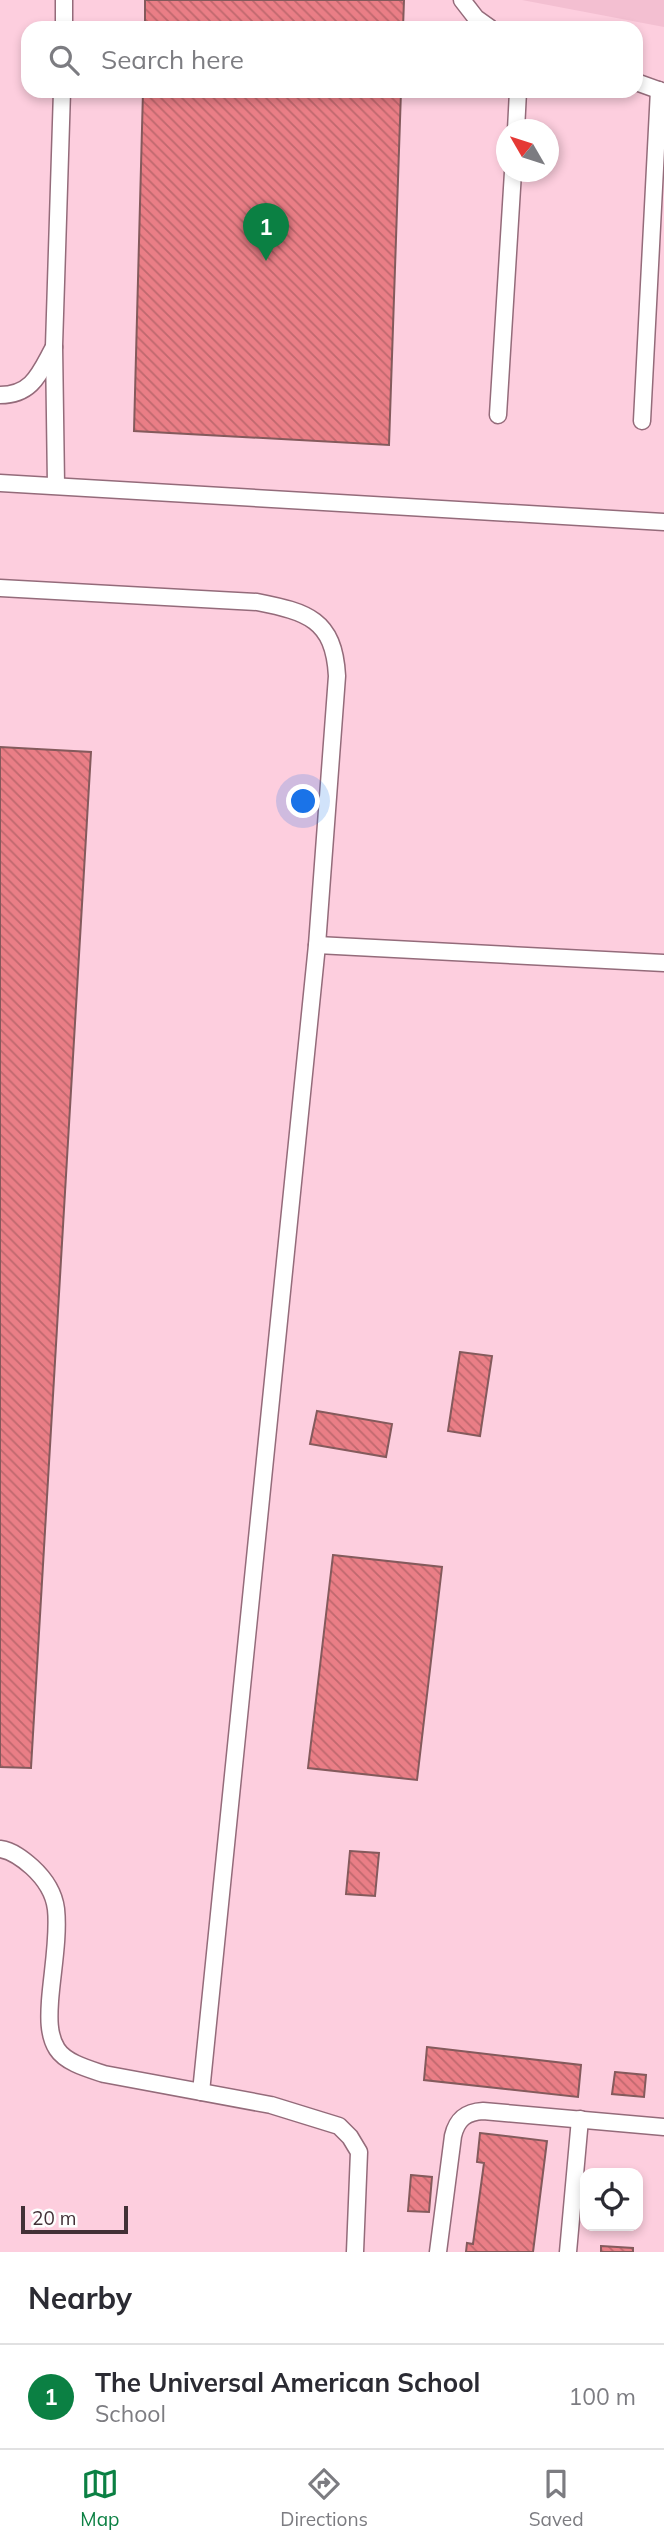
<!DOCTYPE html>
<style>
body{margin:0;font-family:Mulish,sans-serif;background:#f2f2f3;color:#2b2b33}
.controls{position:absolute;right:21px;bottom:21px;display:grid;overflow:hidden;border-radius:14px;box-shadow:0 4px 10px #0003}
.controls button{width:63px;height:63px;display:grid;place-items:center;padding:0;border:0;border-bottom:2px solid #e1e1e2;background:#fff;color:#2b2b33;font:35px sans-serif}
.compass{position:absolute;left:496px;top:119px;width:63px;height:63px;border-radius:50%;background:#fff;box-shadow:0 4px 10px #0003;rotate:309deg}
.scale{position:absolute;left:21px;bottom:18px;width:107px;box-sizing:border-box;padding-left:7px;border:4px solid #423036;border-top:0;font-size:19px;line-height:24px;white-space:nowrap;color:#423036;-webkit-text-stroke:5px #fefefe;paint-order:stroke}
.you{position:absolute;left:304px;top:802px;width:24px;height:24px;margin:-18px;border:5px solid #fff;border-radius:50%;background:#1a73e8;box-shadow:0 0 0 10px #1a73e833}
.badge{display:grid;place-items:center;width:46px;height:46px;border-radius:50%;background:#0b8043;color:#fff;font-size:23px;font-weight:700}
.pin{position:absolute;translate:-50% -58px;filter:drop-shadow(0 2px 4px #0008)}
.pin::after{content:'';position:absolute;top:37px;width:24px;height:21px;background:inherit;clip-path:polygon(0 0,100% 0,50% 100%)}
.list{margin:0;padding:0;list-style:none}
h2{display:flex;justify-content:space-between;align-items:center;height:91px;margin:0;padding:0 28px;font-size:30px}
h2 small{font-size:23px;font-weight:400;color:#7c7c81}
.list li{display:grid;grid-template-columns:46px 1fr auto;gap:21px;align-items:center;box-sizing:border-box;height:105px;padding:0 28px;border-top:2px solid #e1e1e2}
.list b{display:block;font-size:26px;white-space:nowrap}
.list p{margin:0;font-size:23px;white-space:nowrap;color:#7c7c81}
.list em{font-size:23px;font-style:normal;color:#7c7c81}
.icon{flex:none;width:38px;height:38px;fill:none;stroke:currentColor;stroke-width:2;stroke-linecap:round;stroke-linejoin:round}
.map{position:relative;flex:none;width:664px;height:2252px;overflow:hidden}
.search{position:absolute;background:#fff;box-shadow:0 4px 10px #0003;left:21px;right:21px;top:21px;height:77px;display:flex;align-items:center;gap:18px;box-sizing:border-box;padding:0 24px;border-radius:21px;color:#7c7c81;font-size:26px}
.sheet{height:196px;background:#fff}
nav{display:flex;justify-content:space-around;align-items:center;box-sizing:border-box;height:98px;border-top:2px solid #e1e1e2;background:#fff;font-size:19px;color:#7c7c81}
nav a{display:grid;justify-items:center;gap:4px}
nav .on{color:#0b8043}
.map>svg:first-child{display:block}
.built{fill:#f3bfd1}
.building{fill:url(#building-back-hatch);stroke:#845a5c;stroke-width:2}
.lines{fill:none;stroke-linecap:round;stroke-linejoin:round}
.lane-casing{stroke:#946b7a;stroke-width:19}
.lane{stroke:#fff;stroke-width:16}
</style>
<div class="map">
<svg width="664" height="2252" viewBox="0 0 664 2252">
<defs>
<pattern id="building-back-hatch" width="6" height="6" patternUnits="userSpaceOnUse" patternTransform="scale(1.75)"><rect width="6" height="6" fill="#ea7e86"/><path d="M-1 5l2 2M0 0l6 6M5-1l2 2" fill="none" stroke="#bf686e"/></pattern>
</defs>
<rect width="100%" height="100%" fill="#fdcede"/>
<!-- built -->
<path class="built" d="M522,0H664V27Z"/>
<!-- building -->
<g class="building">
<path d="M145,0H404L403,28H145Z"/>
<path d="M143,91H401L389,445L134,431Z"/>
<path d="M0,747L91,752L31,1768L0,1767Z"/>
<path d="M460,1352L492,1356L480,1436L448,1431Z"/>
<path d="M317,1411L392,1424L386,1457L310,1444Z"/>
<path d="M333,1555L442,1567L417,1780L308,1768Z"/>
<path d="M350,1851L379,1853L375,1896L346,1894Z"/>
<path d="M427,2047L581,2065L578,2097L424,2080Z"/>
<path d="M615,2072L646,2075L644,2097L612,2094Z"/>
<path d="M480,2133L547,2141L533,2252H466L467,2243L473,2244L484,2163L477,2162Z"/>
<path d="M411,2175L432,2177L429,2212L408,2211Z"/>
<path d="M601,2246L633,2248V2252H601Z"/>
</g>
<g class="lines">
<!-- lane casing -->
<g class="lane-casing">
<g id="lane">
<path d="M462,0L476,18L490,28"/>
<path d="M64,28V0"/>
<path d="M636,82L664,92"/>
<path d="M516,130L518,91"/>
<path d="M0,395C33,395 40,372 54,347"/>
<path d="M498,415L513,172"/>
<path d="M642,421L659,90"/>
<path d="M0,483L664,522"/>
<path d="M56,485L54,346L62,91"/>
<path d="M0,588L257,602C307,612 334,619 337,676L317,945L201,2092"/>
<path d="M317,945L664,963"/>
<path d="M0,1849C13,1851 23,1859 32,1867C44,1878 54,1893 56,1909C59,1937 52,1973 50,2001C49,2016 48,2035 57,2049C66,2063 89,2069 104,2074L271,2105L339,2126L350,2137L359,2152L355,2252"/>
<path d="M438,2252L453,2136C457,2119 466,2112 483,2111L664,2127"/>
<path d="M568,2252L580,2119"/>
</g>
</g>
<!-- lane -->
<use href="#lane" class="lane"/>
</g>
</svg>
<div class="controls">
<button><svg class="icon" aria-label="locate" viewBox="0 0 24 24"><circle cx="12" cy="12" r="6"/><path d="M12 2v4M12 18v4M2 12h4M18 12h4"/></svg></button>
</div>
<svg class="compass" viewBox="-18 -18 36 36"><path d="M0-13l5 13h-10z" fill="#e53935"/><path d="M0 13l5-13h-10z" fill="#7c7c81"/></svg>
<div class="scale">20 m</div>
<div class="you"></div>
<div class="pin badge" style="left:266px;top:261px">1</div>
<div class="search"><svg class="icon" aria-label="search" viewBox="0 0 24 24"><circle cx="10" cy="10" r="6"/><path d="M15 15l6 6"/></svg>Search here</div>
</div>
<section class="sheet">
<h2>Nearby<small></small></h2>
<ul class="list">
<li><span class="badge">1</span><div><b>The Universal American School</b><p>School</p></div><em>100 m</em></li>
</ul>
</section>
<nav>
<a class="on"><svg class="icon" aria-label="map" viewBox="0 0 24 24"><path d="M3 6l6-2 6 2 6-2v14l-6 2-6-2-6 2zM9 4v14M15 6v14"/></svg>Map</a>
<a><svg class="icon" aria-label="directions" viewBox="0 0 24 24"><path d="M12 3l9 9-9 9-9-9zM9 14v-3h6M13 9l2 2-2 2"/></svg>Directions</a>
<a><svg class="icon" aria-label="saved" viewBox="0 0 24 24"><path d="M7 4h10v16l-5-4-5 4z"/></svg>Saved</a>
</nav>
